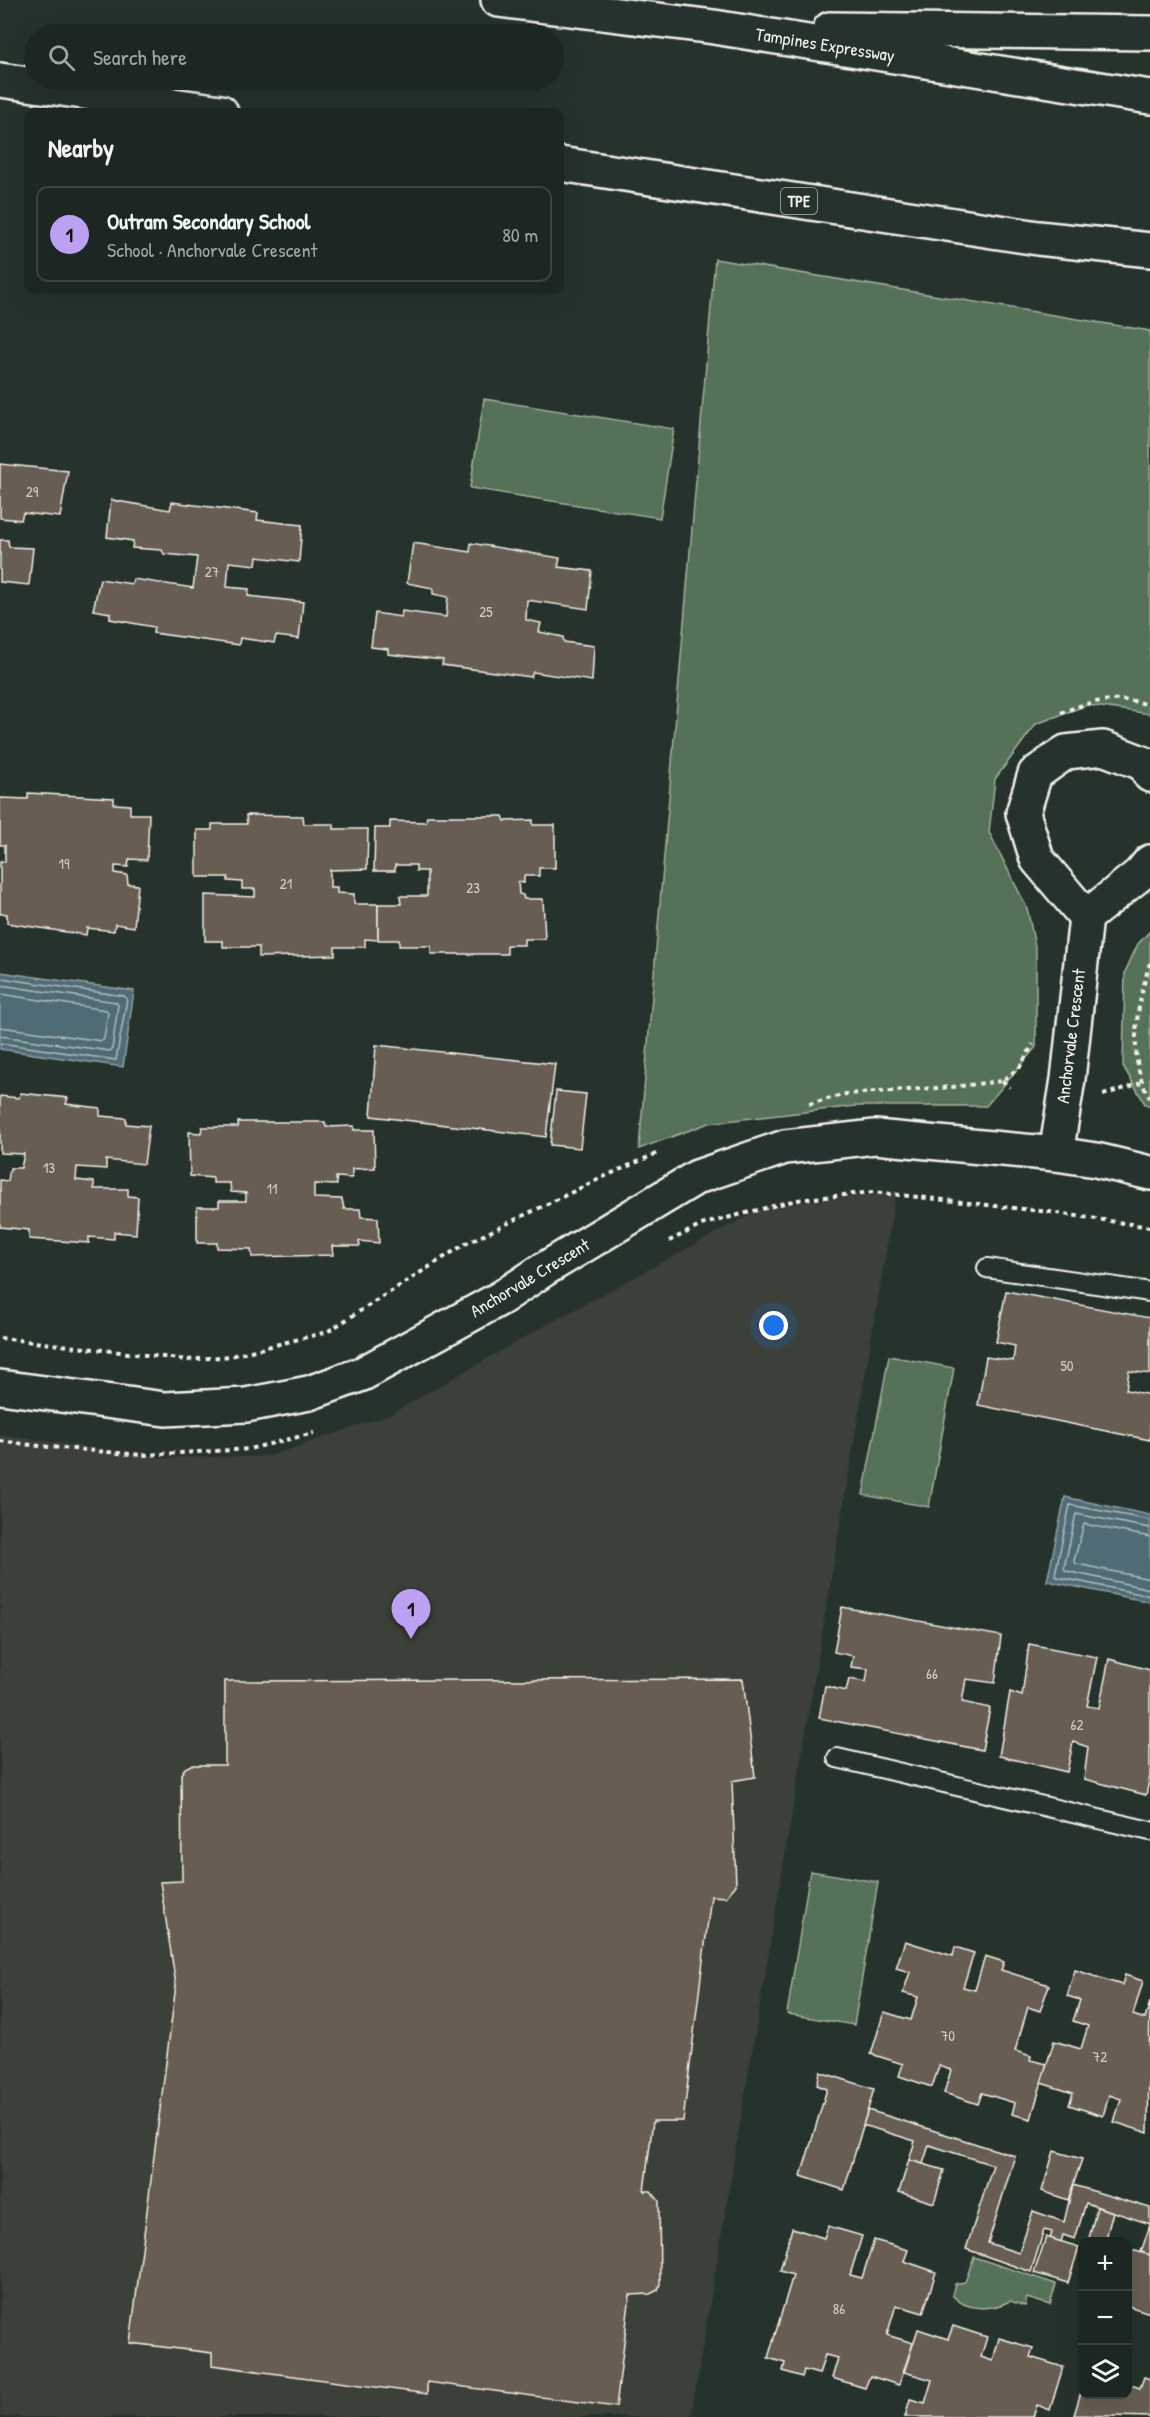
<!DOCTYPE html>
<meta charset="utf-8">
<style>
body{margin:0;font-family:"Patrick Hand",sans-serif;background:#252e2a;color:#f1f3f6}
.controls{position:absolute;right:18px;bottom:18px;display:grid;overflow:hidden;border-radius:12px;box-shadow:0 6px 24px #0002}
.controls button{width:54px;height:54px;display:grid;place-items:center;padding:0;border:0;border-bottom:2px solid #3a4340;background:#1c2622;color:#f1f3f6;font:30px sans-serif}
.you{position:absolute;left:774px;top:1326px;width:21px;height:21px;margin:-15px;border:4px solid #fff;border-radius:50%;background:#1a73e8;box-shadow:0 0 0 9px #1a73e833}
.badge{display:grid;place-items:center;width:39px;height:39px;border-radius:50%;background:#bca0f2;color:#111;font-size:20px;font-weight:700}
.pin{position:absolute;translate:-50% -50px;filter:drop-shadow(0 2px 3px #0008)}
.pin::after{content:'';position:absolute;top:32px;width:21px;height:18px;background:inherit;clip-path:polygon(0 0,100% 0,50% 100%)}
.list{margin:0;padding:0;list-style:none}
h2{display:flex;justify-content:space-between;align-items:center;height:78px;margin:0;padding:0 24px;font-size:26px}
h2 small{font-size:20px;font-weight:400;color:#a0a5a5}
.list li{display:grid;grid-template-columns:39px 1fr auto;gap:18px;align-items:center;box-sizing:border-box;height:96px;margin:0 12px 12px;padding:0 12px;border:2px solid #3a4340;border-radius:12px}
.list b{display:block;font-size:22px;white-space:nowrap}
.list p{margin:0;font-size:20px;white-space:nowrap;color:#a0a5a5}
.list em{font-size:20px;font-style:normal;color:#a0a5a5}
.icon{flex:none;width:33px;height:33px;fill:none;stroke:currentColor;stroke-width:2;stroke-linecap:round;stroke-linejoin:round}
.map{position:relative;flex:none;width:1150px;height:2417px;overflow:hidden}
.search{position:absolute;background:#1c2622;box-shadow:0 6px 24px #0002;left:24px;top:24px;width:540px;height:66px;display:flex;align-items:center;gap:15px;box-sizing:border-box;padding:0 21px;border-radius:33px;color:#a0a5a5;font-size:22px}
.panel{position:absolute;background:#1c2622;box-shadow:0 6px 24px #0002;left:24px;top:108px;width:540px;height:186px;border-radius:12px}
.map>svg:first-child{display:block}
.built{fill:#3a4038}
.green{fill:#547158;stroke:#a4b1a0;stroke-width:1.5}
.water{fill:#506c76;stroke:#92a1a4;stroke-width:1.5}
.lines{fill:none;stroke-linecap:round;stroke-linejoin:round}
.shore{stroke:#b2bcba;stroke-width:1.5}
.building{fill:#685d53;stroke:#f4f1e8;stroke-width:1.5}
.lane-casing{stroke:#f4f1e8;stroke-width:22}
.street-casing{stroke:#f4f1e8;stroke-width:38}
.highway-casing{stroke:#f4f1e8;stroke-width:38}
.path{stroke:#f4f1e8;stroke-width:4;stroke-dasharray:4.5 4.5;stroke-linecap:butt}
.lane{stroke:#26332d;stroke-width:18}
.street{stroke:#26332d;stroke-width:33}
.highway{stroke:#26332d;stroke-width:33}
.labels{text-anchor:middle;stroke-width:4.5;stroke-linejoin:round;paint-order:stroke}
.number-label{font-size:15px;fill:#d1ccc3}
.shield{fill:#26332d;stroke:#b6b8b0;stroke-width:1.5}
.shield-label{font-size:16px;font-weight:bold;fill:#f4f1e8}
.street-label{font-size:18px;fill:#f4f1e8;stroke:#26332d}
</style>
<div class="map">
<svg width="1150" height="2417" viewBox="0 0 1150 2417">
<rect width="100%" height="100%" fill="#26332d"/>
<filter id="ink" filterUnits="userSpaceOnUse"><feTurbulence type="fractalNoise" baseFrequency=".0167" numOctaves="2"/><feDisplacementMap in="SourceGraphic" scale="12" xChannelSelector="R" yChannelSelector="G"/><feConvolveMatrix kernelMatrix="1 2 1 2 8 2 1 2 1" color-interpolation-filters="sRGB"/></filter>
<g filter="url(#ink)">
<!-- built -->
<path class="built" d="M896,1191L691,2417H0V1435L163,1458L270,1456L389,1415L541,1328L764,1207Z"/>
<!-- green -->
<g class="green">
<path d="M715,259L1150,331V714L1087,705L1036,724L995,779L989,832L1027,908L1036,951V1047L986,1106H856L709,1123L639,1149Z"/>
<path d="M484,399L674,429L660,518L470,488Z"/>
<path d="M1150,931V1107L1145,1104L1123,1066L1125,972L1138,944Z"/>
<path d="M889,1356L954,1368L929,1507L863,1495Z"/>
<path d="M810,1871L878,1882L854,2025L787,2014Z"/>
<path d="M974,2257L1056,2284L1050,2305L1027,2298L1025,2306L1010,2301C992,2310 966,2312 952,2295L955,2284L965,2282Z"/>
</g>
<!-- water -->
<g class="water">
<path d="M0,972L134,991L123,1067L0,1049Z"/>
<path d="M1065,1497L1150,1515V1602L1047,1581Z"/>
</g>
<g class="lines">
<!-- shore -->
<g class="shore">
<path d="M0,978L124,996L127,999L116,1060L0,1043"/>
<path d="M0,985L116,1002L118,1005L112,1049L110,1051L0,1036"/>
<path d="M0,994L106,1010L108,1013L104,1039L102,1041L0,1027"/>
<path d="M1150,1520L1070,1505L1055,1574L1057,1577L1150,1596"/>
<path d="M1150,1528L1076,1514L1064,1568L1066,1571L1150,1589"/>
<path d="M1150,1537L1084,1524L1074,1561L1077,1564L1150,1579"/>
</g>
</g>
<!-- building -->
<g class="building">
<path d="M0,464L68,471L60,517L23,513L21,520L0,518Z"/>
<path d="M111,500L170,510L172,502L258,513L257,520L302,525L299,562L257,557L256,565L229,562L227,587L249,589L248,596L303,602L299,639L276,636L274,643L240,638L239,645L153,633L154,627L110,619V613L93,610L100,579L132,584L133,579L193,588L197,557L164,554L162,550L132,548L133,541L107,537Z"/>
<path d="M0,540H8L9,547L33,548L29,585L0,582Z"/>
<path d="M413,543L470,552L471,543L560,558L558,567L592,571L588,609L527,600L526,620L541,623L539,632L563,637L564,642L594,646L592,681L533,672L531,677L442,665L443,660L388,654V649L371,647L375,613L401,617L402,611L446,617L448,597L433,594V588L407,583Z"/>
<path d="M28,793L114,798V804L130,805V814H149L147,860L129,859L128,867L115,866V873L127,875L128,884L138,885L134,927L115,924L114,931L87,928L86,935L7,923V914H0V862H5V845H0V798L28,799Z"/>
<path d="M246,815L303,816L304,824H334V829H368L367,869L330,870V887H337V893L354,894V904H378V940L365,939V947H335V955L259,957V947H223V941H205V895L255,897V889H242V882L228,881V877H197V830H212V824H247Z"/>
<path d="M427,816H503L505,821L533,820V825H555V868H539V876H524V883L518,882L519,894L523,895L524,899H543L545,939H524V945H507V954H431V946H399V940H378V904H401L400,896H427V871H416V865H395V871H374L375,828H390V821L426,822Z"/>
<path d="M376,1045L555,1064L546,1137L371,1116Z"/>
<path d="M556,1091L586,1094L580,1148L550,1145Z"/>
<path d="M20,1093L68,1098L66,1104L100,1108V1116L126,1118V1124L149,1126L144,1164L106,1160V1169L77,1167L76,1180L94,1182V1189H128V1196L138,1197L136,1234L114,1232V1239L89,1237V1243L29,1239V1230L0,1227V1180L8,1181L10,1168H21L24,1154L0,1153V1096L19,1098Z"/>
<path d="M238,1122H325L326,1127L354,1126V1130H374L375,1168L352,1169V1178L336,1177L337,1185L314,1184V1198L342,1199L344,1209H360L361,1217L378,1218L379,1243L359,1241L360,1246H332L333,1255L252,1257L251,1249L217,1248V1243H197V1207H219V1201H246V1193L231,1192L230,1183H213V1178L190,1176L189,1132L201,1133L202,1127H238Z"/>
<path d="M1006,1291L1150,1318V1374L1129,1371L1126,1390L1150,1395V1440L978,1405L986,1357L1013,1361L1015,1346L996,1342Z"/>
<path d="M842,1607L1001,1636L995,1683L966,1679L962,1702L990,1708L982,1750L819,1718L825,1686L846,1691L849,1679L866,1682L868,1669L851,1667L853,1656L834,1652Z"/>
<path d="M1029,1644L1097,1657L1087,1706L1099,1708L1109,1659L1150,1670V1776L1146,1795L1084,1779L1088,1747L1073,1742L1067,1772L999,1756L1010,1692L1022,1696Z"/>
<path d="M743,1679L755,1777L732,1781L736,1885L726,1897L711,1896L683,2121H653L644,2191H651L659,2201L660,2284L658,2290L650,2294L630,2295L616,2407L427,2382V2394L212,2365V2353L130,2343L176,1985L160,1882L182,1881L181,1774L185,1768L191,1765H225V1681Z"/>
<path d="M905,1941L953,1956L955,1947L974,1953L963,1987L975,1990L985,1956L1004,1962L1001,1970L1049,1985L1040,2011L1028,2007L1015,2051L1031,2056L1030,2060L1047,2064L1031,2119L1012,2114L1015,2103L982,2093L978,2104L944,2093L951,2070L939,2066L932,2087L899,2076L903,2064L871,2054L884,2012L911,2020L918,1997L903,1993L910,1972L896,1968Z"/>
<path d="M1075,1970L1122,1985L1125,1975L1143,1981L1133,2015L1145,2019L1150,2002L1148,2133L1114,2122L1121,2099L1109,2095L1103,2116L1069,2105L1073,2093L1041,2083L1054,2041L1081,2049L1088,2026L1073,2021L1080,2000L1067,1996Z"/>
<path d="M820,2072L874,2089L844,2190L801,2176L827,2089L817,2085Z"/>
<path d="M868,2110L1015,2156L988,2243L1019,2253L1033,2211L1064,2222L1073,2185L1150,2208V2224L1086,2203L1075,2239L1063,2235L1061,2242L1050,2239L1052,2232L1044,2230L1031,2272L966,2249L993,2165L929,2145L923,2164L909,2160L915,2141L863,2125Z"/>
<path d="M1054,2151L1082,2159L1068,2200L1042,2191Z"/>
<path d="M909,2160L944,2170L934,2203L899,2192Z"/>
<path d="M1097,2207L1113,2212L1105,2242H1088Z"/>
<path d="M1150,2225V2255L1141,2252Z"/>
<path d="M828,2226L862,2236L850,2275L862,2278L874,2240L908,2250L904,2261L936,2272L923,2313L896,2305L887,2335L913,2343L899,2385L870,2376L865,2388L832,2378L838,2358L825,2355L819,2374L804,2370L802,2377L783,2371L785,2363L768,2358L793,2275L780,2271L792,2228L824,2238Z"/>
<path d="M1046,2237L1079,2247L1068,2283L1034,2273Z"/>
<path d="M1128,2249L1150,2255V2313L1128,2306L1129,2289Z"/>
<path d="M953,2326L987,2337L981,2357L993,2361L999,2338L1033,2348L1030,2357L1063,2367L1050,2410L1037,2405L1033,2417H905L910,2399L925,2403L932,2380L904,2372L918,2329L948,2339Z"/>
<path d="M1144,2377L1150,2379V2417L1074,2415L1082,2389V2394H1128V2384L1140,2388Z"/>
</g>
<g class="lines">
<!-- lane casing -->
<g class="lane-casing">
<g id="lane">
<path d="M987,1268L1150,1292"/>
<path d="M837,1758L1150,1831"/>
</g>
</g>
<!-- street casing -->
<g class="street-casing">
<g id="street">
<path d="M1086,917L1037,859L1023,813L1035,774L1066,752L1103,748L1145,764L1150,775"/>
<path d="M1056,1154L1068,1079L1086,917L1140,874L1150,862"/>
<path d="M0,1387L165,1409L246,1405L309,1393L362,1374L501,1298L543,1270L697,1177L785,1147L875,1137L1056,1154L1096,1160L1150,1173"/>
</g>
</g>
<!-- highway casing -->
<g class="highway-casing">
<g id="highway">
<path d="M498,0L714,27L1150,97"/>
<path d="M830,29L1150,33"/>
<path d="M0,80L221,112"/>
<path d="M560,164L1038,238L1150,250"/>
</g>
</g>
<!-- path -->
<g class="path">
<path d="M1061,713C1088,701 1122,694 1150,706"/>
<path d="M1150,963C1137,1004 1126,1060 1150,1098"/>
<path d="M1002,1081L1010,1087"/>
<path d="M1103,1095L1141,1083"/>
<path d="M809,1104L846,1094L952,1087L1002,1081L1020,1067L1033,1044"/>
<path d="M669,1241L704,1224L796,1200L873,1192L1050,1212L1150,1227"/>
<path d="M0,1338L188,1360L231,1356L327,1332L465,1244L601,1178L660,1152"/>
<path d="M0,1441L39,1446L142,1455L249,1449L314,1433"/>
</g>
<!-- lane -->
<use href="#lane" class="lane"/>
<!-- street -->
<use href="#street" class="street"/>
<!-- highway -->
<use href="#highway" class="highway"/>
</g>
</g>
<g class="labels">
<!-- number labels -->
<g class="number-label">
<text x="32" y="497">29</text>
<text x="212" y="577">27</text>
<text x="486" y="617">25</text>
<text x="64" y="869">19</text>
<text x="286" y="889">21</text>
<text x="473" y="893">23</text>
<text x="49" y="1173">13</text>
<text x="272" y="1194">11</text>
<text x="1067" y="1371">50</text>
<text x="932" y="1679">66</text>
<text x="1077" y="1730">62</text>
<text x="948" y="2041">70</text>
<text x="1100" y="2062">72</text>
<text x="839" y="2314">86</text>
</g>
<!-- shield labels -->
<rect class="shield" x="781" y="188" width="36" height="26" rx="4.5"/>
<g class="shield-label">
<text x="799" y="207">TPE</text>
</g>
<!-- street labels -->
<g class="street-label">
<text transform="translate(825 45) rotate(9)" y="6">Tampines Expressway</text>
<text transform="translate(1071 1036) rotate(-83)" y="6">Anchorvale Crescent</text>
<text transform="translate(530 1278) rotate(-31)" y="6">Anchorvale Crescent</text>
</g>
</g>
</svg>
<div class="controls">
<button>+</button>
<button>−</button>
<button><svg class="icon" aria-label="layers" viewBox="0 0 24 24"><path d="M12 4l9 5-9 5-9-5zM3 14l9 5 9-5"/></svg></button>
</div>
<div class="you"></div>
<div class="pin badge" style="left:411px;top:1639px">1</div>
<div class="search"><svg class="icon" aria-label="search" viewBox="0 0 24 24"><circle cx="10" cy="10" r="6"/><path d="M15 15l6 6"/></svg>Search here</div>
<section class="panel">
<h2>Nearby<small></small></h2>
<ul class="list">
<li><span class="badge">1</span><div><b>Outram Secondary School</b><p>School · Anchorvale Crescent</p></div><em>80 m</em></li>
</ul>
</section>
</div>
